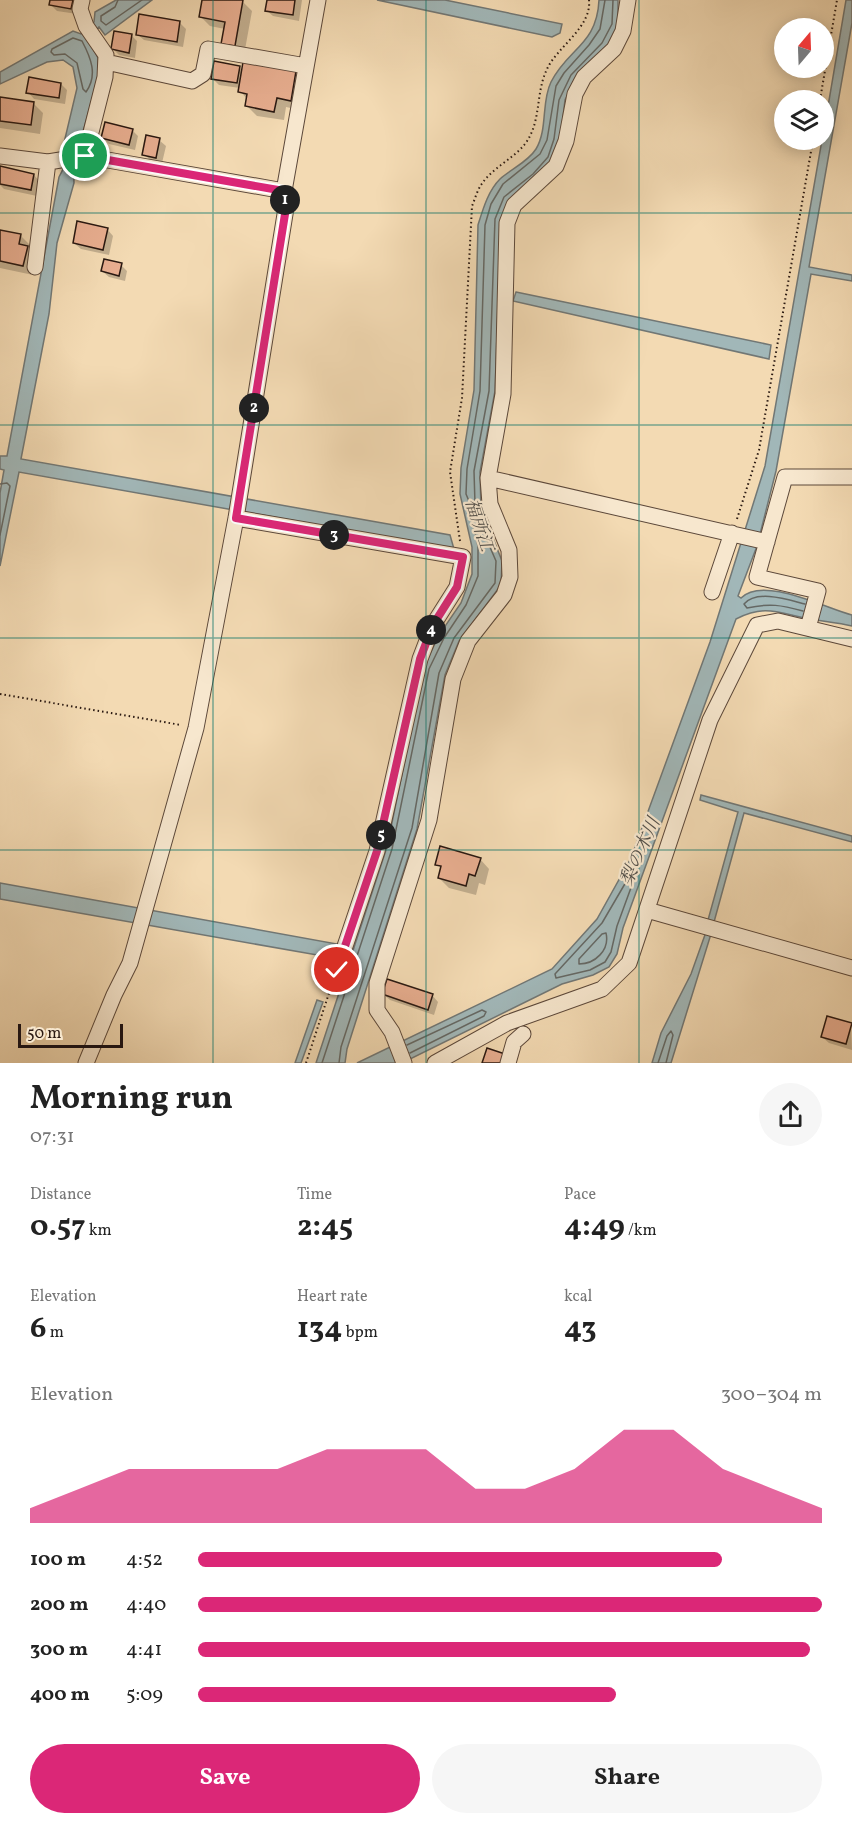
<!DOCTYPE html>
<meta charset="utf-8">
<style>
:root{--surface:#fff;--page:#f6f6f6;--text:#222;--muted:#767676;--accent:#db2777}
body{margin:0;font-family:Vollkorn,"Noto Serif JP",serif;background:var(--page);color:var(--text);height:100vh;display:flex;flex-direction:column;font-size:22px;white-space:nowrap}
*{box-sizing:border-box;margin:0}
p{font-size:20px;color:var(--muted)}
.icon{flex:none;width:33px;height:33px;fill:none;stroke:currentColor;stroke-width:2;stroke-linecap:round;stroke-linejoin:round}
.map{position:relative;height:1063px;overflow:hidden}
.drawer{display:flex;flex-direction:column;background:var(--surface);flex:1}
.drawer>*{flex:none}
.needle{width:39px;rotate:19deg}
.tools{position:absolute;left:774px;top:18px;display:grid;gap:12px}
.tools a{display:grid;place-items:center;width:60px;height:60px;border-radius:50%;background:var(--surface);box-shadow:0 3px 15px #0003;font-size:30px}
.scale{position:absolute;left:18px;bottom:15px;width:105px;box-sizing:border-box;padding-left:6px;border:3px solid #291811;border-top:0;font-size:16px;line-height:21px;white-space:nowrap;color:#291811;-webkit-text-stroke:4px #f7e7ce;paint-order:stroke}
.pin{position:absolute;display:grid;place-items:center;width:51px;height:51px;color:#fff;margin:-26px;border:3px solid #fff;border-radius:50%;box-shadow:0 2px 6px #0007}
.km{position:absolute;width:30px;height:30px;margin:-15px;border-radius:50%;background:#222;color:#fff;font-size:16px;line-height:30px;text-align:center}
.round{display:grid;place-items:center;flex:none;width:63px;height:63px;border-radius:32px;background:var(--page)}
.summary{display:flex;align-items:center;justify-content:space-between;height:102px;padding:0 30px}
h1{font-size:33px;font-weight:700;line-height:45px}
.stats{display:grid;grid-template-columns:repeat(3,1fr);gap:9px;height:102px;padding:6px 30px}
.stats div{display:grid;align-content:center}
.stats b{font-size:30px;font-weight:700}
.stats small{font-size:16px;font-weight:400}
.stats p{font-size:16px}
.chart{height:168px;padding:12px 30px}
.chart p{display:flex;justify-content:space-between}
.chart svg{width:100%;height:108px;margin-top:6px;fill:var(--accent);opacity:.7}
.cta{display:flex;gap:12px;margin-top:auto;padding:12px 30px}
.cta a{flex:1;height:69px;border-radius:36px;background:var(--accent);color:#fff;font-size:24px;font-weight:700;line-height:69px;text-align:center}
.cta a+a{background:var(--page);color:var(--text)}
ul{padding:0 30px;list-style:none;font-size:20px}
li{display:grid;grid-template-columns:96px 72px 1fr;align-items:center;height:45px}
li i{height:15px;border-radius:8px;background:var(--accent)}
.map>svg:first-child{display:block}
.water{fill:#a1b7b8;stroke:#717775;stroke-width:1.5}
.shadow{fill:#0003}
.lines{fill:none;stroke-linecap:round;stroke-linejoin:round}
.shore{stroke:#656864;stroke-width:1.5}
.building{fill:#e8ae90;stroke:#291811;stroke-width:1.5}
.minor-casing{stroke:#5c483a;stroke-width:17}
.path{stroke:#291811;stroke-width:2;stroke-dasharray:1.5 3;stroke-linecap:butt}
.minor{stroke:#f7e7ce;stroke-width:15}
.route-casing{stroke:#fff;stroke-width:12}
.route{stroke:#db2777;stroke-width:8}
.grid{fill:none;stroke:#0f766e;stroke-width:1.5;stroke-opacity:0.55}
.labels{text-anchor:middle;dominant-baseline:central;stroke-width:4.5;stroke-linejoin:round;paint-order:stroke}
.water-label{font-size:18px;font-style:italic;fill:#53504b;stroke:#f7e7ce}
</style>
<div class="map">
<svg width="852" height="1063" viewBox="0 0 852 1063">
<rect width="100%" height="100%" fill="#f3dab3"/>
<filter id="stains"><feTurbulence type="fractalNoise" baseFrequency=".00333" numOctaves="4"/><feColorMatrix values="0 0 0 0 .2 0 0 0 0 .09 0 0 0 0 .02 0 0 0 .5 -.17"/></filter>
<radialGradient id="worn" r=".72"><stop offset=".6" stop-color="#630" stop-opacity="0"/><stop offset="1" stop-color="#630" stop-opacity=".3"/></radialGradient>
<!-- water -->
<path class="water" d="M116 0H152L105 35 99 27 88 39 98 58 99 74 81 139 73 150 74 183 57 243 49 314 21 459 450 535 454 549 19 472 0 566V493L4 470 0 469V456H7L59 177C64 168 70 156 63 147L77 88 73 67 63 60 47 62 0 84V72L73 31 81 34 94 22 95 12Z
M377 0H445L562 24 560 33 552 37Z
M599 0H618V26L607 47 576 78 565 100 560 141 554 160 501 221 495 391 480 472 481 508 502 561 501 585 459 641 445 675 417 829 347 1049 345 1063H316L387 847 424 667 439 635 461 603 472 574V547L460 494 461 468 474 390 478 225C483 209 488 191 500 179 511 169 528 162 536 149 548 129 541 102 551 82 568 48 597 45 599 0Z
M846 0H852V23L809 267 852 275V281L811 274 776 471 757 546 738 596 741 598C763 575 827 609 852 615V626C835 622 817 621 800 617 774 611 762 606 736 619L623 928 617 954 609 967 593 975 562 984 402 1063H357L552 969 597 919 631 858 710 642 765 466 822 140H824V130Z
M516 292 771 345 769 359 513 301Z
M701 795 852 836V842L744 813 714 922 708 920 738 812 700 800Z
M0 883 337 944 334 958 0 899Z
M706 932 711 934 671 1063H652L661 1033 691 974Z
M317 1000 323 1002 301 1063H295Z"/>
<!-- shadow -->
<path class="shadow" d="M51 0H75L77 14 57 11 50 4Z
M204 0 242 1 252 11 244 55 223 43 225 29 210 26 201 17Z
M268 0H302L299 21 273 16 266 10Z
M180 23 186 29 183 47 144 40 137 34Z
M131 35 137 41 135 58 119 55 113 49Z
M239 67 243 71 295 72 305 82 300 110 286 107 284 120 257 116 247 106 248 100 240 91V88L219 85 212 78Z
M61 84 67 90 65 104 34 99 28 92Z
M0 98 33 103 43 113 40 134 0 128Z
M132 130 138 136 135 150 109 144 103 138Z
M159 140 166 146 162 163 150 160 144 154Z
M0 172 34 175 40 182 37 196 4 189 0 185Z
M107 229 113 236 109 255 81 249 74 243Z
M0 231 21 236 30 245 29 250 37 257 33 275 0 268Z
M121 265 127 271 125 281 109 277 102 271Z
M480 859 489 869 485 885 479 883 476 895 449 888 439 878 442 869 437 864Z
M383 994 432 995 438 1002 434 1015 390 1000Z
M851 1024 852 1050 829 1043 822 1037Z"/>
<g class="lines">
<!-- shore -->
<path class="shore" d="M118 0 115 7 101 16V21L106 25 142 0
M605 0 600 29 589 45 564 73 556 86 547 140 540 154 503 184 491 204 485 225 480 391 467 469 466 494 471 506 475 504 474 471 489 391 495 219 504 197 533 174 548 157 554 139 559 100 571 75 602 43 612 24 613 0
M73 38 82 41C91 58 98 75 86 92L83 89 77 63 65 54 54 55 51 52 52 49Z
M0 484 7 483 10 486 0 535
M803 611C781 605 770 603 747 608L744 604C757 589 789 600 805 604
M633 870 636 874 617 926 611 952 605 962 590 970 556 978 555 974 602 923Z
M606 933C610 950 595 964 579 964V959L602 934Z
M407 1045 482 1010 486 1012 484 1016 410 1053
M322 1063 392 849 429 669 444 638 466 605 478 576V546L472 518 476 515 496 561 495 583 454 638 439 673 412 828 341 1047 339 1063
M658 1063 667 1036 671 1031 673 1035 666 1063"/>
</g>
<!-- building -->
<path class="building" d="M50 0H73L71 9 49 5Z
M202 0H243L235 46 221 44 225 22 199 17Z
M267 0H295L293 15 265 11Z
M139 14 180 21 177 42 136 35Z
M114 31 132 34 129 53 111 49Z
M214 61 240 66 237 83 211 79Z
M243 62 296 71 291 101 277 98 274 112 245 106 247 94 238 92Z
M29 77 61 83 59 98 26 93Z
M0 97 34 102 31 125 0 121Z
M105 122 133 129 129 145 101 138Z
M146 135 160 138 156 158 142 155Z
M0 166 34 174 31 190 0 184Z
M77 221 108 228 103 250 73 243Z
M0 230 21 234 19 244 28 246 23 266 0 261Z
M104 259 122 263 119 276 101 271Z
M440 846 481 858 475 876 469 874 466 886 438 878 441 866 435 865Z
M387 979 433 994 428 1010 382 994Z
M827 1016 852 1023 846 1044 821 1037Z
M487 1048 505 1054 502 1063H482Z"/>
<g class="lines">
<defs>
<path id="minor" d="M82 0 80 9 86 26 106 55 105 77 85 156
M106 62 192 81 203 74 208 49 306 66
M0 156 48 162 85 156 284 191
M35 267 48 162
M488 478 767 542
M236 518 463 557 457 587 433 625 420 659 377 851 337 970
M712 592 732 533
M808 628 818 591 757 577 785 477H852
M647 910 852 968
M86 1063 114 995 130 963 196 728 236 518 286 208 284 191 318 0
M404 1063 392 1032 377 1010V983L429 820 453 679 468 641 504 595 510 577 509 550 490 504 488 478 503 394 507 223 514 205 556 166 566 141 575 94 584 77 614 49 623 31 628 0
M435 1063 507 1023 602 989 629 963 710 720 757 625 778 621 852 639
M508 1063 514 1042 523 1034"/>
</defs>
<!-- minor casing -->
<use href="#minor" class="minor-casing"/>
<!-- path -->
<path class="path" d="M820 100 837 0
M737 519 759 450 813 140
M460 541 450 472 462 398 472 206C475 199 477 191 481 185 492 168 513 159 525 144 542 121 535 94 547 69 557 47 592 27 589 0
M0 694 181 725
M306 1063 332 984"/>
<!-- minor -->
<use href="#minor" class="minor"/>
</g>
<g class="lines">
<defs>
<path id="route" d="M85 156 284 191 286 208 236 518 463 557 457 587 433 625 420 659 377 851 337 970"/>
</defs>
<!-- route casing -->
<use href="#route" class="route-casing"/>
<!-- route -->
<use href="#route" class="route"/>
</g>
<!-- grid -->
<path class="grid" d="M213 0V1063M426 0V1063M639 0V1063M0 213H852M0 425H852M0 638H852M0 850H852"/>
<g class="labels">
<!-- water labels -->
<g class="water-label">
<text transform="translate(478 525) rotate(72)">福所江</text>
<text transform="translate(641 852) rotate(-66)">梨の木川</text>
</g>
</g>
<rect width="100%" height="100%" filter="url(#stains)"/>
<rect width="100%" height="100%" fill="url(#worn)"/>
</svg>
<div class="tools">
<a><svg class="needle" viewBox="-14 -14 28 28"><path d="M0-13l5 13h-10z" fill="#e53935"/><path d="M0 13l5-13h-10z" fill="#767676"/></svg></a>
<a><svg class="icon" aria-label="layers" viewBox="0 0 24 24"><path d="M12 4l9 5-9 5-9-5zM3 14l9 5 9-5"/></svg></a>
</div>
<div class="scale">50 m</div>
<div class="pin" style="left:85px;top:156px;background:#1e9e55"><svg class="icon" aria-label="arrive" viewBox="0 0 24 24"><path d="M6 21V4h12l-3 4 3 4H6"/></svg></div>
<div class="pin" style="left:337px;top:970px;background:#d93025"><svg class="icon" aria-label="check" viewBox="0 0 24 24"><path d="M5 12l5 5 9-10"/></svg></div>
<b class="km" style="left:285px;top:200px">1</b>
<b class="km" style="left:254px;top:408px">2</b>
<b class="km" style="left:334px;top:535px">3</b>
<b class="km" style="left:431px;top:630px">4</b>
<b class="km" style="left:381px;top:835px">5</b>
</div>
<section class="drawer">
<div class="summary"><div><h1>Morning run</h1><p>07:31</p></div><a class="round"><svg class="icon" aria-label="share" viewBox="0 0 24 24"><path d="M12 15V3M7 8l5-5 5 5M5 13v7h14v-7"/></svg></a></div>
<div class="stats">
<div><p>Distance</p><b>0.57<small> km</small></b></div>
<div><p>Time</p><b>2:45</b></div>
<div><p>Pace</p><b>4:49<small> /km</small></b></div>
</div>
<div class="stats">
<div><p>Elevation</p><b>6<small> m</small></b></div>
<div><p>Heart rate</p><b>134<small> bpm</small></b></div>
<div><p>kcal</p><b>43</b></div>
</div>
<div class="chart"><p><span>Elevation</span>300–304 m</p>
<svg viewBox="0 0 160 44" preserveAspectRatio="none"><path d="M0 44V38L10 30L20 22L30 22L40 22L50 22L60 14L70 14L80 14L90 30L100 30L110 22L120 6L130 6L140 22L150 30L160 38V44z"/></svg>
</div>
<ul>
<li><b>100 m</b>4:52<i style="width:84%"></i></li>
<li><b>200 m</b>4:40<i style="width:100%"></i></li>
<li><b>300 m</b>4:41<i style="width:98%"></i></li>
<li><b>400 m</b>5:09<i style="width:67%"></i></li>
</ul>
<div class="cta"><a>Save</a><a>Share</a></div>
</section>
